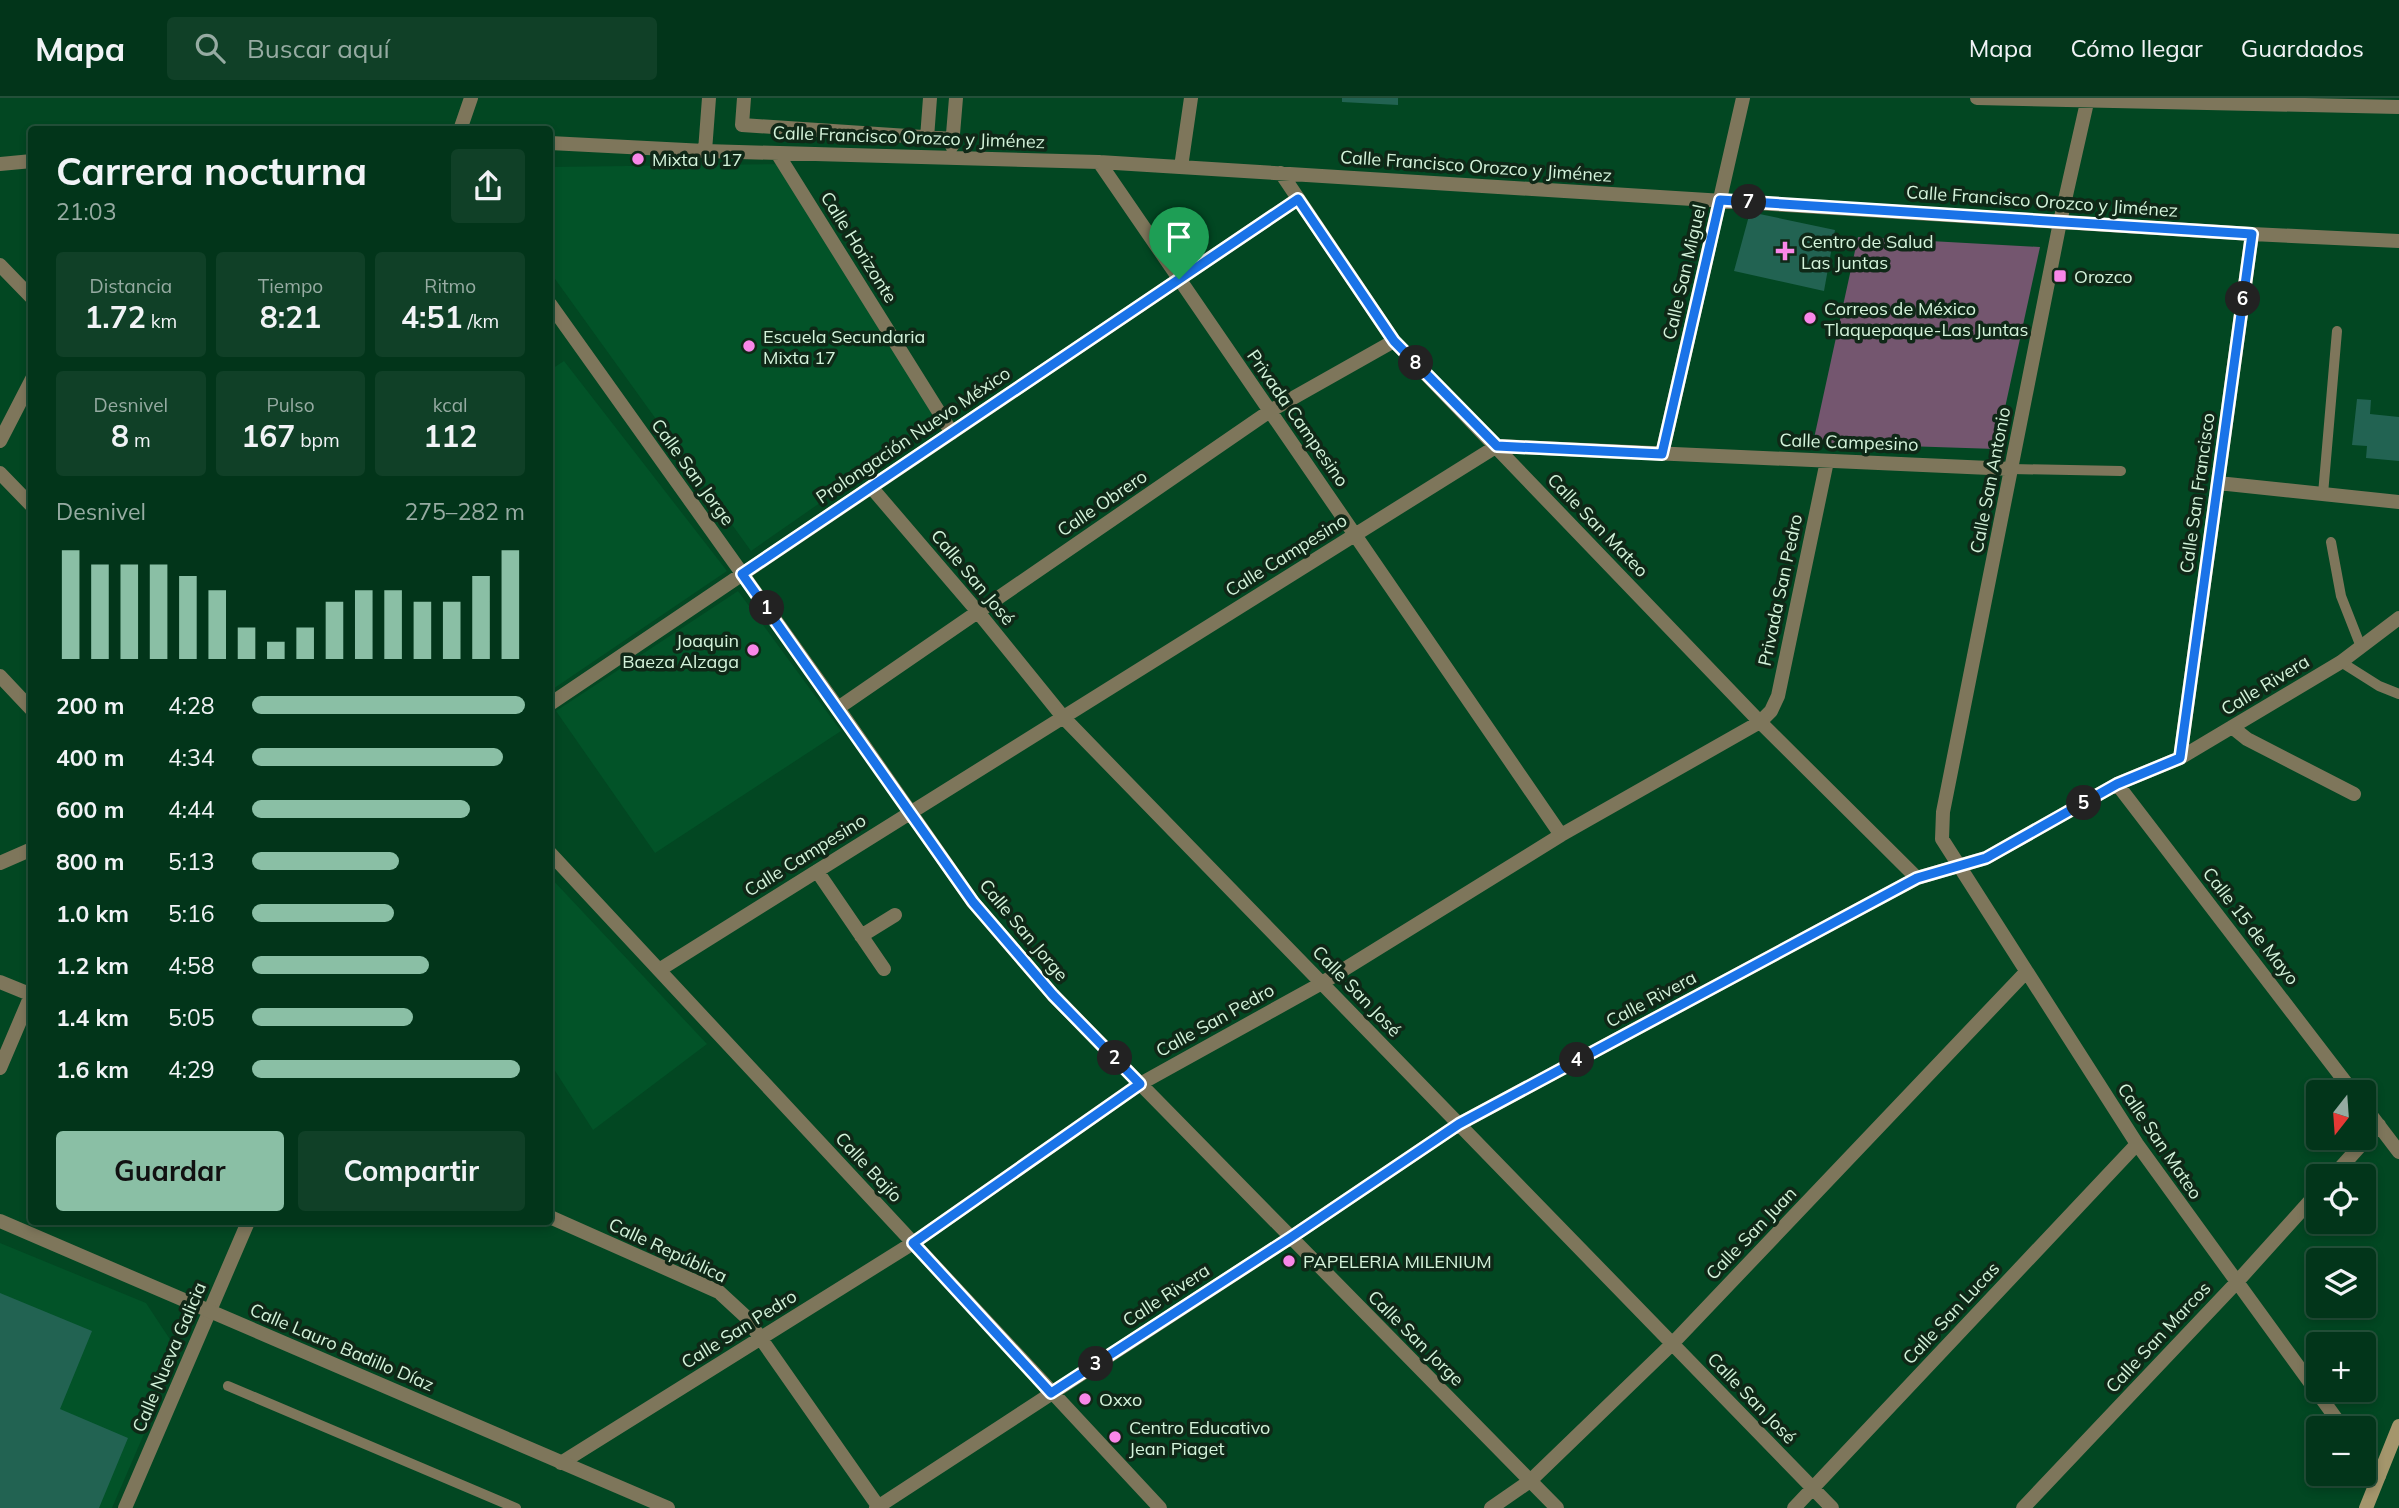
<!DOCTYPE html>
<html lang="es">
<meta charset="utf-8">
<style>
:root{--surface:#02351a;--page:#104027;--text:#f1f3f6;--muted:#96aba2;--line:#235039;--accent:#8abfa5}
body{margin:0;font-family:Mulish,sans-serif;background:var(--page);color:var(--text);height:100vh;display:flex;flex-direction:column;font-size:26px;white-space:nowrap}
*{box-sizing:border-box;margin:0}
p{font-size:23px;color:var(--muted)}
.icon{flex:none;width:38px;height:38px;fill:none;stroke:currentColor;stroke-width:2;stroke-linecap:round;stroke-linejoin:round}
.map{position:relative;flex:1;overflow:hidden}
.sheet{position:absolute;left:28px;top:28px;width:525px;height:1099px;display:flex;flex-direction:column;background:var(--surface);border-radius:7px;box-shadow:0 4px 10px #0003,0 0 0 2px var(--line)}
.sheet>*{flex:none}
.needle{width:46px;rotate:197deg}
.buttons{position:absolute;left:2306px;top:982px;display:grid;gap:14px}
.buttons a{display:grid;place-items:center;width:70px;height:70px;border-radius:7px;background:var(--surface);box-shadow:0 4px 10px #0003,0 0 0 2px var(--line);font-size:35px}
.pin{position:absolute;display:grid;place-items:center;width:60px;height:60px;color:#fff;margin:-72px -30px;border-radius:50% 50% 50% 0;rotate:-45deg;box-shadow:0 0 7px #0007}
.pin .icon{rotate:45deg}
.km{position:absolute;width:35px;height:35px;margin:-18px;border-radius:50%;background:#222;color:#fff;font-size:19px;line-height:35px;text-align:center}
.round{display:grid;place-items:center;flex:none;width:74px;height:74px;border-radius:7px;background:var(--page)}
.headline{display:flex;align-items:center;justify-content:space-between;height:119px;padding:0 28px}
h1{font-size:38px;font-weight:700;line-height:52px}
.metrics{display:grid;grid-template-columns:repeat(3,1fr);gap:10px;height:119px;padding:7px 28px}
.metrics div{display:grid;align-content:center;border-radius:7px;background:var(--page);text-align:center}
.metrics b{font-size:30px;font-weight:700}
.metrics small{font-size:19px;font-weight:400}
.metrics p{font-size:19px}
.chart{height:196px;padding:14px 28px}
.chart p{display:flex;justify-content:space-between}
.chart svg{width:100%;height:126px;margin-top:7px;stroke:var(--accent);stroke-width:6}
.button{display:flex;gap:14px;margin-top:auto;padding:14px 28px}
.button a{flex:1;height:80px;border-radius:7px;background:var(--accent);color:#111;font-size:28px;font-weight:700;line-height:80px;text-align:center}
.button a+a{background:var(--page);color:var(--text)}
ul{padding:0 28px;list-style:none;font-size:23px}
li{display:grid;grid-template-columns:112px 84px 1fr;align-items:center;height:52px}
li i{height:18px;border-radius:9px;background:var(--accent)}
header{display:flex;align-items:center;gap:42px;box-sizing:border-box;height:98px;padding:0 35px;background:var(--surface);border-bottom:2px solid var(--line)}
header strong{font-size:33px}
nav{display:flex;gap:38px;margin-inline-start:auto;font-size:24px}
.search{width:490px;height:63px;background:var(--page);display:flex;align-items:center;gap:18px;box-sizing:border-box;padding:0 24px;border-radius:7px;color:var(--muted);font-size:26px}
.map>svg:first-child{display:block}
.built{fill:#025328}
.green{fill:#74566f}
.building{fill:#226352}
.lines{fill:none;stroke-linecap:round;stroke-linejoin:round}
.service{stroke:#7e765b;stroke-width:10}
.minor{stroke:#7e765b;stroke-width:14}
.tertiary{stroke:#7e765b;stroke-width:14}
.secondary{stroke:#a4966c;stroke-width:14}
.route-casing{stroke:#fff;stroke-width:14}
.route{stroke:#1a73e8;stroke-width:9}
.poi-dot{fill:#f987e9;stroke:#0f2817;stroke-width:2.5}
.labels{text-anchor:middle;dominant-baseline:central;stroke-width:7;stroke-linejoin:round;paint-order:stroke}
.street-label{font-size:18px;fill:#d4f3db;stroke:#0f2817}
.poi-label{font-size:18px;fill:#d4f3db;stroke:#0f2817;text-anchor:start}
</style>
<header>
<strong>Mapa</strong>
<div class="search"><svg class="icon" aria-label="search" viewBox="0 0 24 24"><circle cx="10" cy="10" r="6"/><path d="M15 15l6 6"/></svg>Buscar aquí</div>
<nav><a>Mapa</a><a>Cómo llegar</a><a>Guardados</a></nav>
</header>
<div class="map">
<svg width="2399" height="1410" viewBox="0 0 2399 1410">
<rect width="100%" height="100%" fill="#024722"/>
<!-- built -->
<path class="built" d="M784 66 939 322 751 453 550 174V69Z
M564 263 727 473 550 593V272Z
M738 493 841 633 655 755 556 613Z
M550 779 707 946 593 1032 550 965Z
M0 1145 146 1205 179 1255 112 1410H0Z"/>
<!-- green -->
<path class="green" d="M1858 139 2040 149 1996 351 1813 345Z"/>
<!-- building -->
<path class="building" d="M1342 0H1398V7L1342 4Z
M1750 114 1835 132 1824 193 1734 173Z
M2357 301 2371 302 2370 316 2399 319V363L2366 360 2367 348 2352 347Z
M0 1195 92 1233 60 1311 128 1340 99 1410H0Z"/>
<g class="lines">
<!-- service -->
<path class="service" d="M2012 371 2121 373
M2323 396 2337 233
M2331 444 2341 498 2361 549
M2341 564 2379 588 2399 596
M228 1288 516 1410"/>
<!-- minor -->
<path class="minor" d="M744 0 742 27 953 41
M1977 0 2399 9
M2088 0 2060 124 1943 714 1942 741 2137 1046 2343 1330
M460 32 471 0
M927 40 930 0
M550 45 705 53 1099 64 2252 136 2399 143
M952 48 956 0
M705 53 709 0
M777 55 952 335
M1099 64 1561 737
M0 66 32 63
M1181 69 1191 0
M1281 75 1394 243 1760 624 1917 780
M0 167 32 200
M550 206 838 610 973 804 1053 897 1557 1410
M0 343 32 281
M1662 356 1743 0
M0 375 32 408
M2218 385 2399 404
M871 389 978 514 1063 619 1832 1410
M0 578 32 612
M550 606 1298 101
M838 610 1270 313 1394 243
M2232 629 2247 641 2354 696
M2180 660 2252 136
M2117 686 2353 994
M550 755 1160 1410
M0 765 32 751
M817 773 884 871
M861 838 895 817
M659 872 1497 348 2012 371
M0 884 32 897
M0 970 32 895
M2364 1008 2399 1054
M2333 1078 2379 1027
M550 1119 719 1194 745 1218 878 1408
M2364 1359 2379 1378
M561 1365 913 1145 1140 986 1322 885 1561 737 1760 624 1771 613 1778 598 1827 363
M125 1410 248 1124
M876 1410 1290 1140 1459 1026 1917 780 1986 760 2117 686 2180 660 2341 564 2399 520
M1491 1410 1530 1383 1672 1246 2026 874
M1794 1410 2137 1046
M2023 1410 2236 1185 2319 1093"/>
<!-- tertiary -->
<path class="tertiary" d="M0 1123 668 1410"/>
<!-- secondary -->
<path class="secondary" d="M2366 1410 2399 1328"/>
</g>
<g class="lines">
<defs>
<path id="route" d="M1298 101 1394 243 1497 348 1662 356 1720 102 2252 136 2180 660 2117 686 1986 760 1917 780 1459 1026 1290 1140 1051 1295 913 1145 1140 986 1053 897 973 804 742 476Z"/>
</defs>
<!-- route casing -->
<use href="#route" class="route-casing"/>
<!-- route -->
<use href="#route" class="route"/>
</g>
<!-- markers -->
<g class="poi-dot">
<circle cx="638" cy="61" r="7"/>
<path d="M1781.5 142.5h7v7h7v7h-7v7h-7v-7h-7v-7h7z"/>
<rect x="2053" y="171" width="14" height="14" rx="3.5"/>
<circle cx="1810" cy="220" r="7"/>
<circle cx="749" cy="248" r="7"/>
<circle cx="753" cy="552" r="7"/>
<circle cx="1289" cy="1163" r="7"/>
<circle cx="1085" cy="1301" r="7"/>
<circle cx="1115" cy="1339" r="7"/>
</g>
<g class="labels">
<!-- street labels -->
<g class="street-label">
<text transform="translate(909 39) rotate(2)">Calle Francisco Orozco y Jiménez</text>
<text transform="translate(1476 68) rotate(4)">Calle Francisco Orozco y Jiménez</text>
<text transform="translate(2042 103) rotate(4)">Calle Francisco Orozco y Jiménez</text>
<text transform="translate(859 149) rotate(58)">Calle Horizonte</text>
<text transform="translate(1684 174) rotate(-77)">Calle San Miguel</text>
<text transform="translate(1298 320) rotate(55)">Privada Campesino</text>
<text transform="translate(913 337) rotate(-34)">Prolongación Nuevo México</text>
<text transform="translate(1849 344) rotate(2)">Calle Campesino</text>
<text transform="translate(693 374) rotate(54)">Calle San Jorge</text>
<text transform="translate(1990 382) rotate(-79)">Calle San Antonio</text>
<text transform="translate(2197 395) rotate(-82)">Calle San Francisco</text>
<text transform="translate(1102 405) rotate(-34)">Calle Obrero</text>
<text transform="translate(1598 427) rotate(46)">Calle San Mateo</text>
<text transform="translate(1286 457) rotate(-32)">Calle Campesino</text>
<text transform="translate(973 479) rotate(50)">Calle San José</text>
<text transform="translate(1780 492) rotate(-78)">Privada San Pedro</text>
<text transform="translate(2265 587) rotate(-31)">Calle Rivera</text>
<text transform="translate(805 757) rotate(-32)">Calle Campesino</text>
<text transform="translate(2251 828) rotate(52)">Calle 15 de Mayo</text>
<text transform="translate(1024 832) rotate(50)">Calle San Jorge</text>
<text transform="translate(1357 893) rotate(46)">Calle San José</text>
<text transform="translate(1651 901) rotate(-28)">Calle Rivera</text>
<text transform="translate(1215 922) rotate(-29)">Calle San Pedro</text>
<text transform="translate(2160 1043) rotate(56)">Calle San Mateo</text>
<text transform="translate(869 1069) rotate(47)">Calle Bajío</text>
<text transform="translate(1751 1135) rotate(-46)">Calle San Juan</text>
<text transform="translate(668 1152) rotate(25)">Calle República</text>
<text transform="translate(1166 1197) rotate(-33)">Calle Rivera</text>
<text transform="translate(1951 1215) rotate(-47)">Calle San Lucas</text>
<text transform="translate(739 1231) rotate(-32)">Calle San Pedro</text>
<text transform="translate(2158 1239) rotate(-47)">Calle San Marcos</text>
<text transform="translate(1416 1240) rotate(45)">Calle San Jorge</text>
<text transform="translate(342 1249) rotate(23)">Calle Lauro Badillo Díaz</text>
<text transform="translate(169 1259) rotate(-67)">Calle Nueva Galicia</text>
<text transform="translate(1752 1300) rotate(46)">Calle San José</text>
</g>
<!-- poi labels -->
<g class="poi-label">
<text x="652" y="61">Mixta U 17</text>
<text x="1801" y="143">Centro de Salud<tspan x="1801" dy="21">Las Juntas</tspan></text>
<text x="2074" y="178">Orozco</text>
<text x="1824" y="210">Correos de México<tspan x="1824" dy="21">Tlaquepaque-Las Juntas</tspan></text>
<text x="763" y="238">Escuela Secundaria<tspan x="763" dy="21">Mixta 17</tspan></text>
<text x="739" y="542" text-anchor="end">Joaquin<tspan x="739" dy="21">Baeza Alzaga</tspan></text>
<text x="1303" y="1163">PAPELERIA MILENIUM</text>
<text x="1099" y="1301">Oxxo</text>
<text x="1129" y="1329">Centro Educativo<tspan x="1129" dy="21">Jean Piaget</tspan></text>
</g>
</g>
</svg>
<div class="buttons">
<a><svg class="needle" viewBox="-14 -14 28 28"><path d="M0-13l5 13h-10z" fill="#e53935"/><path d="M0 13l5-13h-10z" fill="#96aba2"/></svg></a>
<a><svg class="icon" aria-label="locate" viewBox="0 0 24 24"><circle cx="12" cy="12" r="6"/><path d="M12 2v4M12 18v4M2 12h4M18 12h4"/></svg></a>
<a><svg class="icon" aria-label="layers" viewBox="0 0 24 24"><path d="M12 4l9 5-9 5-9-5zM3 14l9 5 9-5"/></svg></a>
<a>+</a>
<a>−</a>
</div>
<div class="pin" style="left:1179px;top:181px;background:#1e9e55"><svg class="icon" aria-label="arrive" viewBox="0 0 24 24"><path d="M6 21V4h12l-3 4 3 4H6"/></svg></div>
<b class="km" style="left:767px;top:510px">1</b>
<b class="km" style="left:1115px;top:960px">2</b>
<b class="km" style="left:1096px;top:1266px">3</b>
<b class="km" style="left:1577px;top:962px">4</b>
<b class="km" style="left:2084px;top:705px">5</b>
<b class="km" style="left:2243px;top:201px">6</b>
<b class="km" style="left:1749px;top:104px">7</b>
<b class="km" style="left:1416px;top:265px">8</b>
<section class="sheet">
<div class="headline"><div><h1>Carrera nocturna</h1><p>21:03</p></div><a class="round"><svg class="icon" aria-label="share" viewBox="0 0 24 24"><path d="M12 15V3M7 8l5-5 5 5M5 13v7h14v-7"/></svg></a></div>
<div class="metrics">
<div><p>Distancia</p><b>1.72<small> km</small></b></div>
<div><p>Tiempo</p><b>8:21</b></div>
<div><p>Ritmo</p><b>4:51<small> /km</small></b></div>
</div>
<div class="metrics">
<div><p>Desnivel</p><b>8<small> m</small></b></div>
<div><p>Pulso</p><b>167<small> bpm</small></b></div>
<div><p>kcal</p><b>112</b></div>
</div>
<div class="chart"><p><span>Desnivel</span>275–282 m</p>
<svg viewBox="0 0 160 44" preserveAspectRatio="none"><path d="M5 44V6M15 44V11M25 44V11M35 44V11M45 44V15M55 44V20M65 44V33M75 44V38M85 44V33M95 44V24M105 44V20M115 44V20M125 44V24M135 44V24M145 44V15M155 44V6"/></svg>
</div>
<ul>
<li><b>200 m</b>4:28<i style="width:100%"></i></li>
<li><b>400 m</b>4:34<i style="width:92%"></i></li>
<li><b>600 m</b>4:44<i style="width:80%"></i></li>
<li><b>800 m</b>5:13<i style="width:54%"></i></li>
<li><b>1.0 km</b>5:16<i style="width:52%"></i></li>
<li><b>1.2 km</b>4:58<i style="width:65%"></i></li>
<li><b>1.4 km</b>5:05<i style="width:59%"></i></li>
<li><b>1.6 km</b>4:29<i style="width:98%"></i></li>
</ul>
<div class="button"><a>Guardar</a><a>Compartir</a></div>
</section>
</div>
